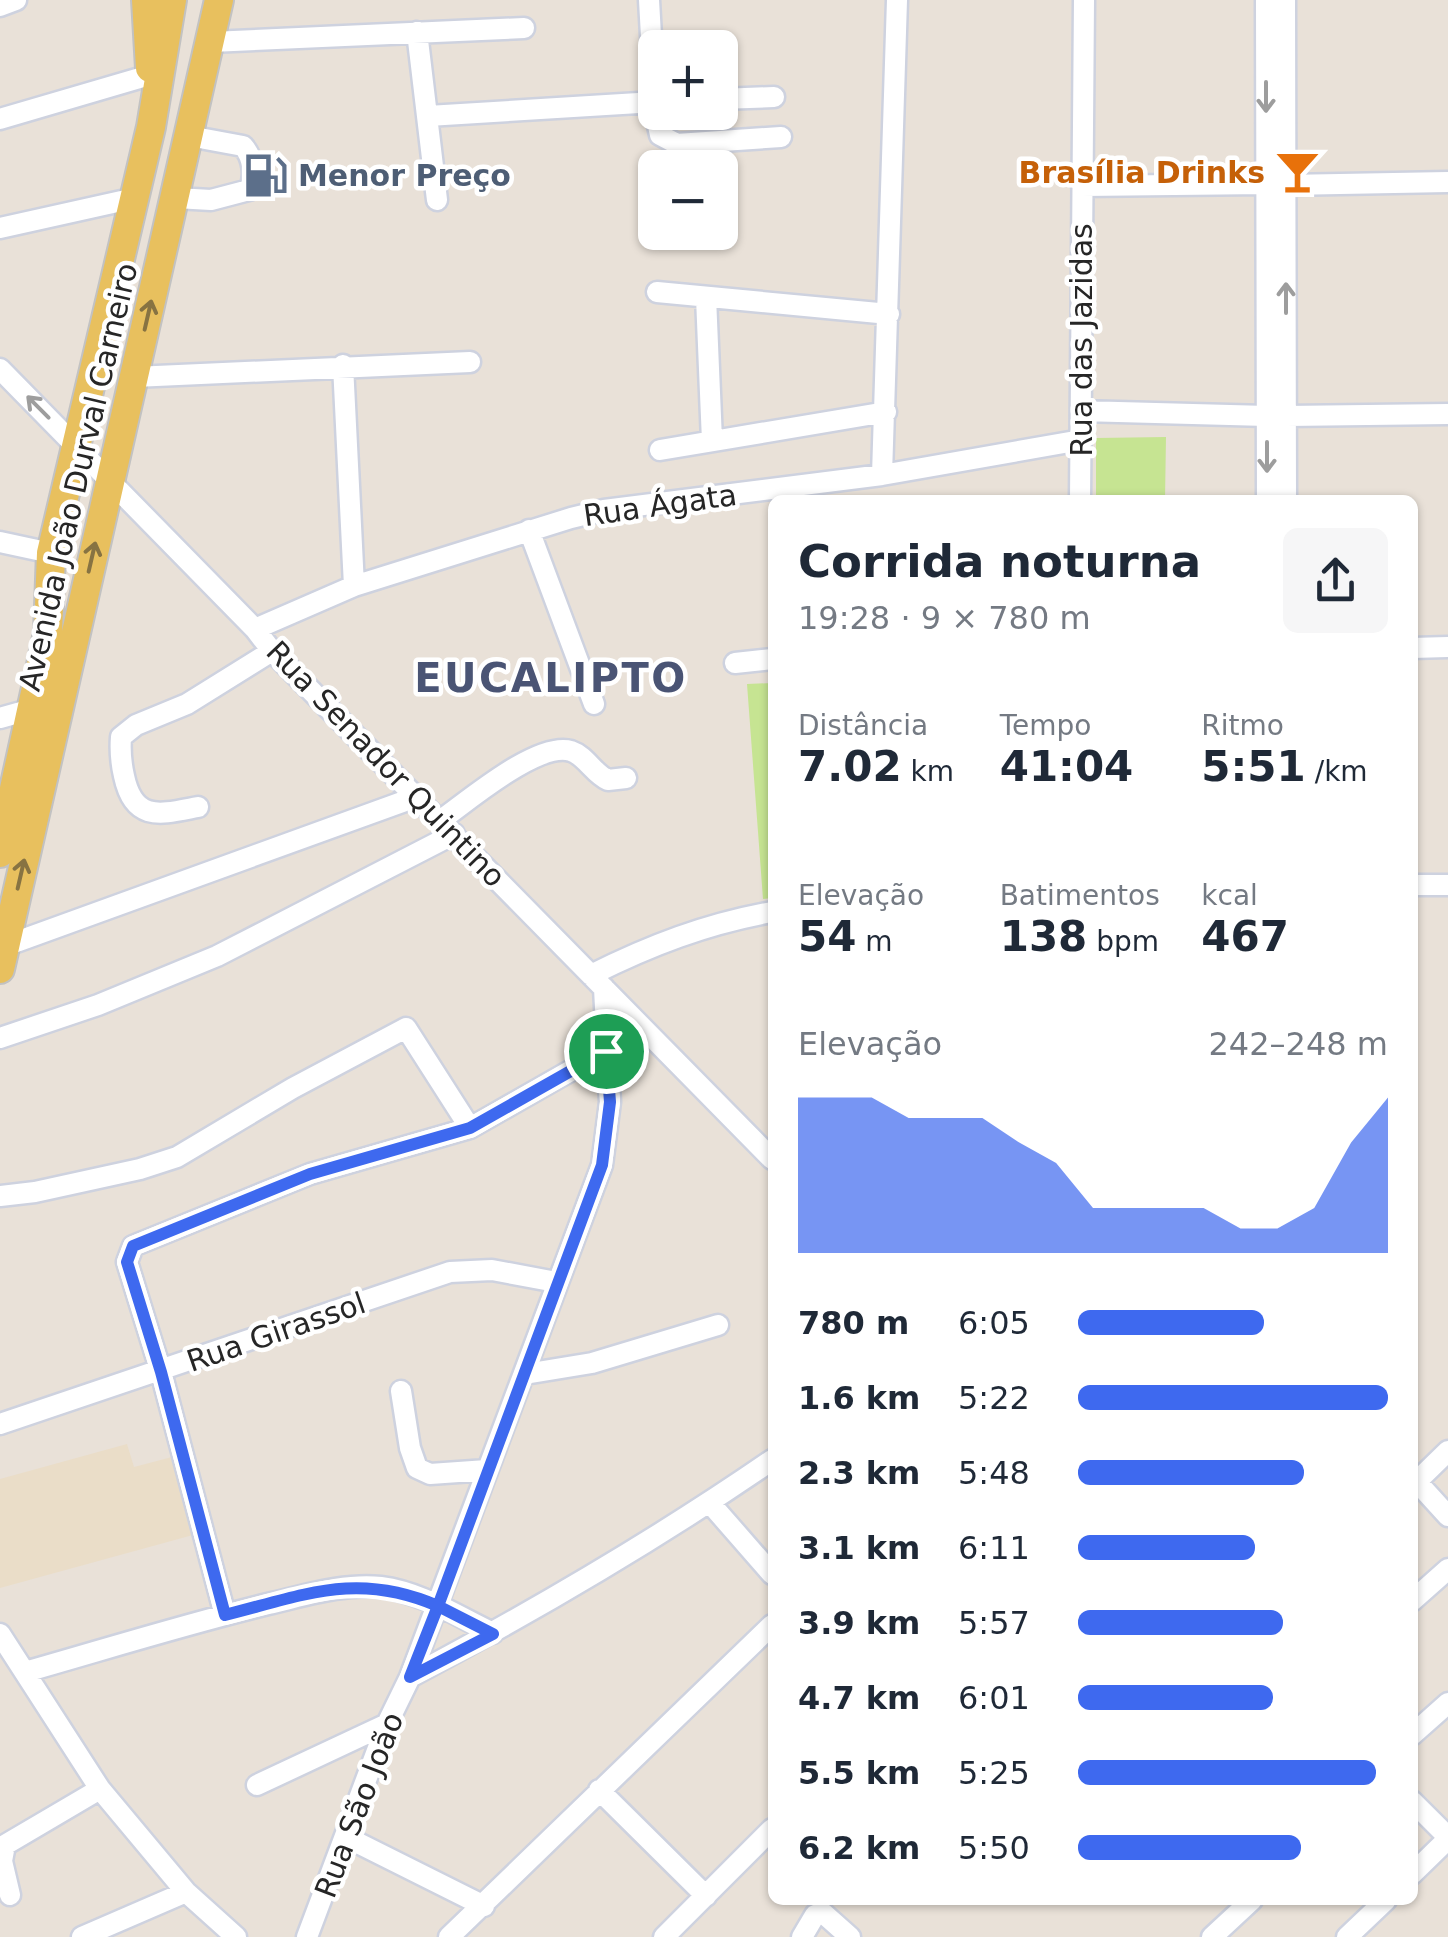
<!DOCTYPE html>
<html lang="pt">
<meta charset="utf-8">
<style>
:root{--surface:#fff;--page:#f6f6f7;--text:#1f2937;--muted:#747a83;--accent:#3e69ef}
body{margin:0;font-family:"DejaVu Sans",sans-serif;background:var(--page);color:var(--text);height:100vh;display:flex;flex-direction:column;font-size:38px;white-space:nowrap}
*{box-sizing:border-box;margin:0}
p{font-size:32px;color:var(--muted)}
.icon{flex:none;width:55px;height:55px;fill:none;stroke:currentColor;stroke-width:2;stroke-linecap:round;stroke-linejoin:round}
.map{position:relative;flex:1;overflow:hidden}
.side{position:absolute;left:768px;top:495px;width:650px;height:1410px;display:flex;flex-direction:column;background:var(--surface);border-radius:15px;box-shadow:0 2px 8px #0004}
.side>*{flex:none}
.fabs{position:absolute;left:638px;top:30px;display:grid;gap:20px}
.fabs a{display:grid;place-items:center;width:100px;height:100px;border-radius:15px;background:var(--surface);box-shadow:0 2px 8px #0004;font-size:50px}
.pin{position:absolute;display:grid;place-items:center;width:85px;height:85px;color:#fff;margin:-42px;border:5px solid #fff;border-radius:50%;box-shadow:0 2px 10px #0007}
.round{display:grid;place-items:center;flex:none;width:105px;height:105px;border-radius:15px;background:var(--page)}
.overview{display:flex;align-items:center;justify-content:space-between;height:170px;padding:0 30px}
h1{font-size:45px;font-weight:800;line-height:75px}
.figures{display:grid;grid-template-columns:repeat(3,1fr);gap:15px;height:170px;padding:10px 30px}
.figures div{display:grid;align-content:center}
.figures b{font-size:42px;font-weight:800}
.figures small{font-size:28px;font-weight:400}
.figures p{font-size:28px}
.chart{height:280px;padding:20px 30px}
.chart p{display:flex;justify-content:space-between}
.chart svg{width:100%;height:180px;margin-top:10px;fill:var(--accent);opacity:.7}
ul{padding:0 30px;list-style:none;font-size:32px}
li{display:grid;grid-template-columns:160px 120px 1fr;align-items:center;height:75px}
li i{height:25px;border-radius:12px;background:var(--accent)}
.map>svg:first-child{display:block}
.education{fill:#eaddc8}
.pitch{fill:#c6e492}
.lines{fill:none;stroke-linecap:round;stroke-linejoin:round}
.minor-casing{stroke:#ced2df;stroke-width:25}
.major-casing{stroke:#c2c2c2;stroke-width:32}
.minor{stroke:#fff;stroke-width:20}
.major{stroke:#e8c05e;stroke-width:28}
.oneway{stroke:#9d9d9d}
.oneway2{stroke:#877342}
.route-casing{stroke:#fff;stroke-width:20}
.route{stroke:#3e69ef;stroke-width:12}
.labels{text-anchor:middle;dominant-baseline:central;stroke-width:9;stroke-linejoin:round;paint-order:stroke}
.food-label{font-size:30px;font-weight:bold;fill:#c56008;stroke:#fff;text-anchor:end}
.service-label{font-size:30px;font-weight:bold;fill:#4e5e75;stroke:#fff;text-anchor:start}
.street-label{font-size:30px;fill:#262626;stroke:#fff}
.district-label{font-size:40px;font-weight:bold;letter-spacing:2.5px;fill:#4a5474;stroke:#fff}
</style>
<div class="map">
<svg width="1448" height="1937" viewBox="0 0 1448 1937">
<rect width="100%" height="100%" fill="#e9e1d8"/>
<!-- education -->
<path class="education" d="M127 1444 134 1467 172 1457 193 1535 0 1588V1479Z"/>
<!-- pitch -->
<path class="pitch" d="M1166 437 1165 500H1096V438Z
M772 683V898L763 899 747 684Z"/>
<g class="lines">
<defs>
<path id="minor" d="M649 0 655 108
M1266 0 1267 500
M1285 0 1286 500
M0 6 16 0
M417 32 437 200
M211 42 524 28
M720 99 774 97
M655 112 660 135 677 144 781 137
M428 116 655 102
M0 119 150 75
M1286 185 1448 182
M1082 186 1265 184
M176 198 211 200 249 190C256 177 253 157 243 146L189 136
M0 228 135 198
M657 292 889 314
M706 297 712 441
M343 365 354 586
M0 369 255 629 272 651 772 1159
M134 377 470 362
M1081 411 1267 416
M1286 416 1448 414
M660 450 886 412
M882 475 897 0
M1080 500 1084 0
M529 530 594 704
M0 542 51 553
M255 629 354 586 571 518 604 510 882 475 1081 440
M1412 648 1448 647
M735 663 772 659
M0 718 32 709
M198 807C161 814 134 823 124 776 121 763 120 750 121 737L136 725 187 704 272 651
M441 820C468 801 538 741 571 751 586 756 594 774 608 780L626 778
M1412 885H1448
M5 946 416 797
M591 975C651 945 706 924 772 912
M0 1038 98 1005 217 956 454 834
M0 1196 35 1192 140 1169 177 1157 293 1088 406 1028 470 1128
M525 1374 592 1363 718 1325
M401 1391 410 1448 417 1468 430 1474 487 1470
M0 1424 450 1272 492 1270 556 1282
M1417 1482 1448 1516
M1412 1486 1448 1451
M710 1503 772 1574
M1412 1601 1448 1569
M225 1615 161 1372 127 1262 133 1246 310 1174 470 1128 605 1051
M0 1634 100 1789 186 1892 236 1937
M25 1672C106 1649 186 1624 268 1604 304 1596 343 1583 381 1587 421 1592 457 1616 493 1633
M410 1677C534 1611 656 1540 772 1460
M1412 1735 1448 1703
M257 1785 387 1724
M599 1790 706 1896
M1412 1801 1448 1837
M346 1837 484 1906
M1412 1874 1448 1839
M10 1895 2 1861 5 1845 100 1789
M82 1937 186 1892
M307 1937 387 1724 410 1677 602 1165 610 1102 604 988
M449 1937 772 1625
M664 1937 772 1829
M802 1937 815 1915 823 1913 850 1937
M1212 1937 1252 1900
M1347 1937 1386 1900"/>
<path id="major" d="M146 0 150 68
M0 853 48 633 51 553 151 127 172 0
M0 969 219 0"/>
</defs>
<!-- minor casing -->
<use href="#minor" class="minor-casing"/>
<!-- major casing -->
<use href="#major" class="major-casing"/>
<!-- minor -->
<use href="#minor" class="minor"/>
<!-- major -->
<use href="#major" class="major"/>
</g>
<!-- one-way arrows -->
<defs><path id="oneway-shaft" d="M-6 0H5M1.5-3L5.5 0L1.5 3" fill="none" stroke-width="1.6" stroke-linecap="round" stroke-linejoin="round" transform="scale(2.5)"/></defs>
<g class="oneway">
<use href="#oneway-shaft" transform="translate(1266 97) rotate(90)"/>
<use href="#oneway-shaft" transform="translate(1286 298) rotate(-90)"/>
<use href="#oneway-shaft" transform="translate(38 407) rotate(-135)"/>
<use href="#oneway-shaft" transform="translate(1267 457) rotate(90)"/>
</g>
<g class="oneway2">
<use href="#oneway-shaft" transform="translate(148 315) rotate(-77)"/>
<use href="#oneway-shaft" transform="translate(92 557) rotate(-77)"/>
<use href="#oneway-shaft" transform="translate(21 874) rotate(-77)"/>
</g>
<g class="lines">
<defs>
<path id="route" d="M606 1051 470 1128 310 1174 133 1246 127 1262 161 1372 225 1615C305 1595 357 1571 438 1606L410 1677 493 1634 438 1606 602 1165 610 1102 606 1051"/>
</defs>
<!-- route casing -->
<use href="#route" class="route-casing"/>
<!-- route -->
<use href="#route" class="route"/>
</g>
<!-- icons -->
<defs>
<symbol id="bar-bare" viewBox="-9 -9 18 18"><path d="M-6-5H6L.8 .8V4.5H3.5V6h-7V4.5H-.8V.8Z" fill="#e8710a" stroke="#fff" stroke-width="2.5" paint-order="stroke"/></symbol>
<symbol id="fuel-bare" viewBox="-9 -9 18 18"><path d="M-5.5-6h7V0h2V4h1.3V-2.5L3-4.5l.8-.8L6-3V5H2.5V1h-1V6h-7ZM-4.2-4.7v3.2H.2V-4.7Z" fill="#5c6f8a" stroke="#fff" stroke-width="2.5" paint-order="stroke"/></symbol>
</defs>
<g fill-rule="evenodd">
<use href="#bar-bare" x="1266" y="140" width="63" height="63"/>
<use href="#fuel-bare" x="234" y="144" width="63" height="63"/>
</g>
<g class="labels">
<!-- food labels -->
<g class="food-label">
<text x="1265" y="172">Brasília Drinks</text>
</g>
<!-- service labels -->
<g class="service-label">
<text x="298" y="175">Menor Preço</text>
</g>
<!-- street labels -->
<g class="street-label">
<text transform="translate(1081 340) rotate(-90)">Rua das Jazidas</text>
<text transform="translate(78 477) rotate(-77)">Avenida João Durval Carneiro</text>
<text transform="translate(660 505) rotate(-8)">Rua Ágata</text>
<text transform="translate(386 764) rotate(46)">Rua Senador Quintino</text>
<text transform="translate(276 1332) rotate(-19)">Rua Girassol</text>
<text transform="translate(359 1805) rotate(-69)">Rua São João</text>
</g>
<!-- district labels -->
<g class="district-label">
<text x="551" y="678">EUCALIPTO</text>
</g>
</g>
</svg>
<div class="fabs">
<a>+</a>
<a>−</a>
</div>
<div class="pin" style="left:606px;top:1051px;background:#1e9e55"><svg class="icon" aria-label="arrive" viewBox="0 0 24 24"><path d="M6 21V4h12l-3 4 3 4H6"/></svg></div>
<section class="side">
<div class="overview"><div><h1>Corrida noturna</h1><p>19:28 · 9 × 780 m</p></div><a class="round"><svg class="icon" aria-label="share" viewBox="0 0 24 24"><path d="M12 15V3M7 8l5-5 5 5M5 13v7h14v-7"/></svg></a></div>
<div class="figures">
<div><p>Distância</p><b>7.02<small> km</small></b></div>
<div><p>Tempo</p><b>41:04</b></div>
<div><p>Ritmo</p><b>5:51<small> /km</small></b></div>
</div>
<div class="figures">
<div><p>Elevação</p><b>54<small> m</small></b></div>
<div><p>Batimentos</p><b>138<small> bpm</small></b></div>
<div><p>kcal</p><b>467</b></div>
</div>
<div class="chart"><p><span>Elevação</span>242–248 m</p>
<svg viewBox="0 0 160 44" preserveAspectRatio="none"><path d="M0 44V6L10 6L20 6L30 11L40 11L50 11L60 17L70 22L80 33L90 33L100 33L110 33L120 38L130 38L140 33L150 17L160 6V44z"/></svg>
</div>
<ul>
<li><b>780 m</b>6:05<i style="width:60%"></i></li>
<li><b>1.6 km</b>5:22<i style="width:100%"></i></li>
<li><b>2.3 km</b>5:48<i style="width:73%"></i></li>
<li><b>3.1 km</b>6:11<i style="width:57%"></i></li>
<li><b>3.9 km</b>5:57<i style="width:66%"></i></li>
<li><b>4.7 km</b>6:01<i style="width:63%"></i></li>
<li><b>5.5 km</b>5:25<i style="width:96%"></i></li>
<li><b>6.2 km</b>5:50<i style="width:72%"></i></li>
</ul>
</section>
</div>
